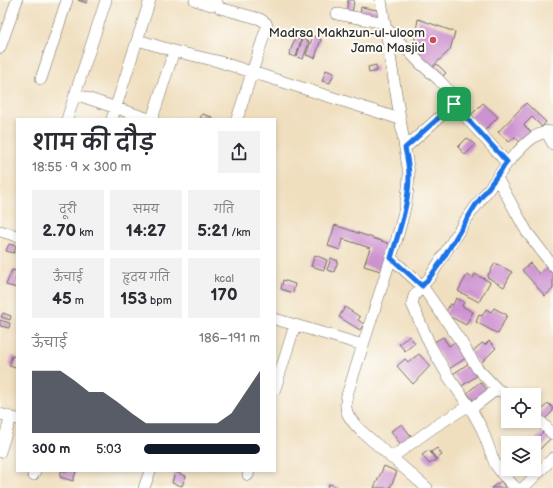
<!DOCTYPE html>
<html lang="hi">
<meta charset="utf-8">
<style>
:root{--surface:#fff;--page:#f2f2f3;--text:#2b2b33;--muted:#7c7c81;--accent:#111827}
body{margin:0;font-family:"Balsamiq Sans","Playpen Sans Deva",sans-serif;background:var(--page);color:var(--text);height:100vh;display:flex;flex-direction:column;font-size:15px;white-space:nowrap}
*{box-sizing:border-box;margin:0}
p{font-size:13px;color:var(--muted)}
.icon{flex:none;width:22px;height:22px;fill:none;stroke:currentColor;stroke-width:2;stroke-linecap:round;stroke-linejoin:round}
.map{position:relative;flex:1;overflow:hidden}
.details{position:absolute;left:16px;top:118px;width:260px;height:354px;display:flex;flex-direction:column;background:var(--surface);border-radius:0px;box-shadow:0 2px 6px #0003}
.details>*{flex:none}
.fabs{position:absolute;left:501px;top:388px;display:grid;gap:8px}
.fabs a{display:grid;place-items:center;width:40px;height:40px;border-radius:0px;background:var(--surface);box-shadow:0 2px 6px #0003;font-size:20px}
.pin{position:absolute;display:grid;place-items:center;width:34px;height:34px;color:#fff;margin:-17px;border-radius:8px;box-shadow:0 2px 6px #0006}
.round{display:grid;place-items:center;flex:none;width:42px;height:42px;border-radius:0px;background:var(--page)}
.summary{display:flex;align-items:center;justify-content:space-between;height:68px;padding:0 16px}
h1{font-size:22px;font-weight:600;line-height:30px}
.stats{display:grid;grid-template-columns:repeat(3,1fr);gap:6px;height:68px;padding:4px 16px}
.stats div{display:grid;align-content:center;border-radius:0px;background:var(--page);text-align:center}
.stats b{font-size:17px;font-weight:600}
.stats small{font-size:11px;font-weight:400}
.stats p{font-size:11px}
.chart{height:112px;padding:8px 16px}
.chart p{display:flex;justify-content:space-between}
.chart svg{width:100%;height:72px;margin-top:4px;fill:var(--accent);opacity:.7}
ul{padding:0 16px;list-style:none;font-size:13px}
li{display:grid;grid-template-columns:64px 48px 1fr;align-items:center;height:30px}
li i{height:10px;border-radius:5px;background:var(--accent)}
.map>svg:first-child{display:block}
.building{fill:#cd92d0}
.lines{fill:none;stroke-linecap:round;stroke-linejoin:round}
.street-casing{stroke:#706a5f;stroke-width:12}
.street{stroke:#fff;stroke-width:11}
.route-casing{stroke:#fff;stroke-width:8}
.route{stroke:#1a73e8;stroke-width:5}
.poi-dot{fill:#d1495b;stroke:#fdfcf7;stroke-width:1.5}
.labels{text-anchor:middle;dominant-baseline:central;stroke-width:4;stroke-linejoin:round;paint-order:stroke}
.poi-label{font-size:13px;fill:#2b2b2b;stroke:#fdfcf7;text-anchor:end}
</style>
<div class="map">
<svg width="553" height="488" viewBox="0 0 553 488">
<rect width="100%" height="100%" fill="#fdfcf7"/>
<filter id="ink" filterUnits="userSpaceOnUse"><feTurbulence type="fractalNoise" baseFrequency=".025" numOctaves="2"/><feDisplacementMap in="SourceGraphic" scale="8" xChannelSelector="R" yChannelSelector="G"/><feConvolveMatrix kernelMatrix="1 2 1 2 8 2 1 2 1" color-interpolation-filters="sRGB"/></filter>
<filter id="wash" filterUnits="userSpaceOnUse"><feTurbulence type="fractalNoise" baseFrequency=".012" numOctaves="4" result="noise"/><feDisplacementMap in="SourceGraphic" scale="16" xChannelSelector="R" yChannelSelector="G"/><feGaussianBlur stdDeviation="0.9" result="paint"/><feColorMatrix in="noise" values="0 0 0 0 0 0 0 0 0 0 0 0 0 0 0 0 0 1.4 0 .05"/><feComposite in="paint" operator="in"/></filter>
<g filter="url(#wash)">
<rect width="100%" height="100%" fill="#f0dfbf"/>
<g id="blocks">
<!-- building -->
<path class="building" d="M78 0H88L86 3Z
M348 0H354L352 15 346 14Z
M361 7 377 10 379 20 360 17Z
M418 19 455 32 450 50 431 68 413 49Z
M313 36 321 39 315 58 306 55Z
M295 38 301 40 296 57 289 55Z
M302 39 309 42 303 59 297 57Z
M437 64 446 73 440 79 431 70Z
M376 65 377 71 369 73 368 67Z
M326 70 334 73 330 83 322 81Z
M483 103 498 117 485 130 470 116Z
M526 103 546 122 542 127 532 117 524 125 534 135 523 145 515 137 509 142 498 132Z
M202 114 212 117 211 119H200Z
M467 138 475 145 465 155 458 147Z
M335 225 393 245 384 272 364 266 370 248 343 239 340 250 328 246Z
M9 244 16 246 14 253 6 251Z
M315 255 327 260 324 270 311 266Z
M331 258 338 261 334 272 327 270Z
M495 263 512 272 504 287 487 277Z
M530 263 539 274 547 267 553 275V289L545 296 522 270Z
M12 270 17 271 15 281 17 282V288L6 285Z
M475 274 490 282 479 302 458 291 467 275 473 278Z
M283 280 295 284 293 293 281 289Z
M456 298 464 302 462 306 473 312 466 325 445 314 450 304 453 305Z
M345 307 360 317 358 320 364 324 360 330 339 317Z
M494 308 507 315 498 334 476 322 479 315 482 316 486 309 491 312Z
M3 313 11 316 10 320 1 317Z
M0 320 10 323 9 328 0 326Z
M409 336 415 343 405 351 399 344Z
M443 337 449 346 455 342 466 358 449 369 432 343Z
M489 341 496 348 480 364 470 354 482 343 485 345Z
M419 354 430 366 413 384 397 366 405 359 408 362Z
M12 356 17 357 16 368 9 366Z
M469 363 478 375 462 386 453 374Z
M480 382 490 393 477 404 467 393Z
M548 403 553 408V411L543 421 537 416Z
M402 424 413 439 402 447 391 431Z
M545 430 552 437 537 452 534 449V443H532Z
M437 448 442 455 436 459 431 452Z
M429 450 436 460 429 464 422 455Z
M384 466 397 472 390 488H374Z
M61 471H76L73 481 60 477Z
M175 472 186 476 182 486 172 483Z
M501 481 505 487 504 488H491Z
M329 484 341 488H327Z"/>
</g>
</g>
<g filter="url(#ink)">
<use href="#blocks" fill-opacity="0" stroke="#706a5f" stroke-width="1"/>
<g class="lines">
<defs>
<path id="street" d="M195 0 211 5H217
M217 0V5L220 8 260 19 266 23 267 26 237 119
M381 0 409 174C408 205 399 231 390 261 376 306 361 350 347 395 343 412 349 418 360 430L427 488
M337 14 385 23
M386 28 421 64 438 79 449 91 454 104 507 163 497 178 527 232 553 266
M138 40 174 51 217 61 400 119
M0 48 17 0
M41 79 67 0
M75 94 149 119
M67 119 106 0
M112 119 150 0
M152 119 174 51
M546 131 553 144
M405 148 454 104
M507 163C519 151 535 129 553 132
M497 178 465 221 430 277 414 296 412 304 430 345 448 376 471 409 482 429 495 464 503 475 516 488
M0 231 17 236
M391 258 422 286 462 343 477 368 497 389 508 395
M275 319 363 345
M275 389 295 325
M471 409 497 389
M0 414 17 419
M534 415 553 434
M0 452 11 417
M391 458 434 427 468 406
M33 475 35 471
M248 475 249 471
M144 488 150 471
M523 488 553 458"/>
</defs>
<!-- street casing -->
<use href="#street" class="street-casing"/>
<!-- street -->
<use href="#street" class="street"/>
</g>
</g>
<g class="lines" filter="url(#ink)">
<defs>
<path id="route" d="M454 104 507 162 475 206 441 262 430 277 422 286 391 258C399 231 409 204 409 176 409 167 407 157 405 148Z"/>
</defs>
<!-- route casing -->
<use href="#route" class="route-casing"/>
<!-- route -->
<use href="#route" class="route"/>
</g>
<!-- markers -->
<circle class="poi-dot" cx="433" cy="40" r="4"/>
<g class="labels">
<!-- poi labels -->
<g class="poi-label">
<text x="425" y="33">Madrsa Makhzun-ul-uloom<tspan x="425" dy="15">Jama Masjid</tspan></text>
</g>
</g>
</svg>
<div class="fabs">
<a><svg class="icon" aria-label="locate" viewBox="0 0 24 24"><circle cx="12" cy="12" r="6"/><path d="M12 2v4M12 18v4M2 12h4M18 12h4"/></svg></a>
<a><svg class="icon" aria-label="layers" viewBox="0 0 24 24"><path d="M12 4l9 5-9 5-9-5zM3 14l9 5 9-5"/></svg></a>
</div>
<div class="pin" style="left:454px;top:104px;background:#1e9e55"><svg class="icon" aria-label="arrive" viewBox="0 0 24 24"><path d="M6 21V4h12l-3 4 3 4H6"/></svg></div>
<section class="details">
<div class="summary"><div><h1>शाम की दौड़</h1><p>18:55 · 9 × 300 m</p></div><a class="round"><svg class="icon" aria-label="share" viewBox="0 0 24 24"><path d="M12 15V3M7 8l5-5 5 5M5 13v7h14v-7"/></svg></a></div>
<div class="stats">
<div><p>दूरी</p><b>2.70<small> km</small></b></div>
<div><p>समय</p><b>14:27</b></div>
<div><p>गति</p><b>5:21<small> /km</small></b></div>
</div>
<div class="stats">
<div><p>ऊँचाई</p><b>45<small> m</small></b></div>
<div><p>हृदय गति</p><b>153<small> bpm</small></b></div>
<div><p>kcal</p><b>170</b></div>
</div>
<div class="chart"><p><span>ऊँचाई</span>186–191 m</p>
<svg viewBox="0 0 160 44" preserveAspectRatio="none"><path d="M0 44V6L10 6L20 6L30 12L40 19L50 19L60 25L70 32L80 38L90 38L100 38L110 38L120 38L130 38L140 32L150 19L160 6V44z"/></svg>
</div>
<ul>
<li><b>300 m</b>5:03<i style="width:100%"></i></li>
</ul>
</section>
</div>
